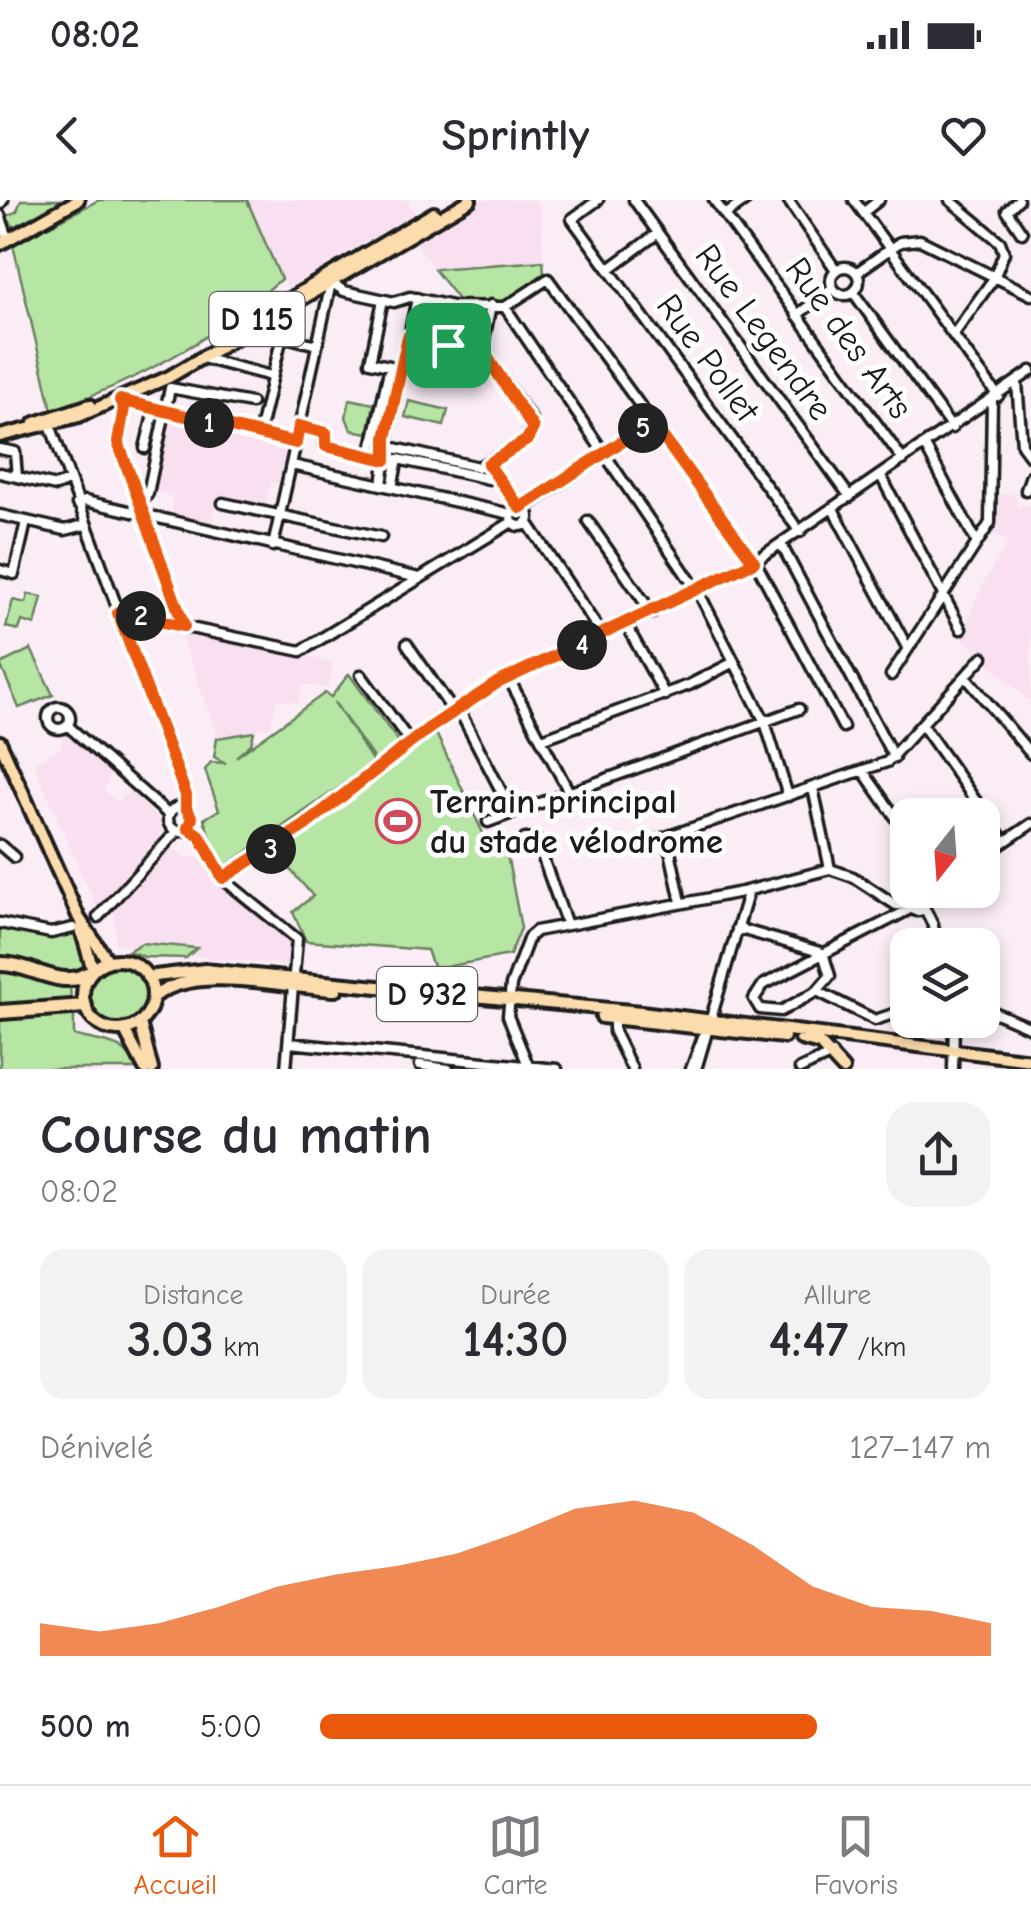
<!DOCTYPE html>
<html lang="fr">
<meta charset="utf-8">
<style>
:root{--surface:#fff;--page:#f2f2f3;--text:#2b2b33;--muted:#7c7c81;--line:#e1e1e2;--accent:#ea580c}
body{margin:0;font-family:"Comic Neue",sans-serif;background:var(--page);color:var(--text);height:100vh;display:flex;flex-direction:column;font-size:38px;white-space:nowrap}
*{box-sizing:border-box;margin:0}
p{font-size:32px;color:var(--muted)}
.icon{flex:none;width:55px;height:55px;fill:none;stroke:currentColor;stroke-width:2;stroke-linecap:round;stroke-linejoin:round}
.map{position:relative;height:869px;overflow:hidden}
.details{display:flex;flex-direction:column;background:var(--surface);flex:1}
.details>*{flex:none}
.needle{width:65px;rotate:197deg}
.buttons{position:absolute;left:890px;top:598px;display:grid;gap:20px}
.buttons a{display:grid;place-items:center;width:110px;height:110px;border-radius:20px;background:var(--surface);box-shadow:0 5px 15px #0003;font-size:50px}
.pin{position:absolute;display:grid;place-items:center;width:85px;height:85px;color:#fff;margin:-42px;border-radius:20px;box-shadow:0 5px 15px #0006}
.km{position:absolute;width:50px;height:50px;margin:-25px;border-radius:50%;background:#222;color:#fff;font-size:28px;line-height:50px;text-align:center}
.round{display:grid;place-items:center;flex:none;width:105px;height:105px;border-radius:30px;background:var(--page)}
.summary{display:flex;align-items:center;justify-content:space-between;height:170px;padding:0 40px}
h1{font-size:55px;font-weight:800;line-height:75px}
.metrics{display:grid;grid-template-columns:repeat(3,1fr);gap:15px;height:170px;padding:10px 40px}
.metrics div{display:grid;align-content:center;border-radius:25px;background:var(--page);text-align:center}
.metrics b{font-size:50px;font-weight:800}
.metrics small{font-size:28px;font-weight:400}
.metrics p{font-size:28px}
.chart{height:280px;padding:20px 40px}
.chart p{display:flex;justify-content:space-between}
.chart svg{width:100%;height:180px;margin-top:10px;fill:var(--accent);opacity:.7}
ul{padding:0 40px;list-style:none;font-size:32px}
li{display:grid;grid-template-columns:160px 120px 1fr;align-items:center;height:75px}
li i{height:25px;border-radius:12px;background:var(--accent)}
.status{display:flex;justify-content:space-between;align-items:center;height:70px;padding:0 50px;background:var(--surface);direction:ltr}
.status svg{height:28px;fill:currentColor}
header{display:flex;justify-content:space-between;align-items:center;height:130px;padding:0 40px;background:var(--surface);font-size:45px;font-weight:800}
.tab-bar{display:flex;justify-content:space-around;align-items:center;height:140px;border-top:2px solid var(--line);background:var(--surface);font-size:28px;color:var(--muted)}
.tab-bar a{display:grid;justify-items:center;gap:5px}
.tab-bar .active{color:var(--accent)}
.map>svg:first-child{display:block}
.built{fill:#f9e0f0}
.green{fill:#b6e5a4;stroke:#698060;stroke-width:2.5}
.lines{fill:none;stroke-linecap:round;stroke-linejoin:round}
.minor-casing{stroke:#1c1c1c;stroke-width:15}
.major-casing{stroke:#1c1c1c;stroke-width:18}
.highway-casing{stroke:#1c1c1c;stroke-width:20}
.minor{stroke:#fff;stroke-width:8}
.major{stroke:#fcdcac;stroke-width:10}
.highway{stroke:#fcdcac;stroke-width:12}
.route-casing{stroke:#fff;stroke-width:20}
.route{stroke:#ea580c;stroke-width:12}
.labels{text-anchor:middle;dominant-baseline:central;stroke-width:10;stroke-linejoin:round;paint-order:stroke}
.shield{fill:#fff;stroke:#606060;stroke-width:2.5}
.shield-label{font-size:32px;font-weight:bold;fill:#1c1c1c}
.street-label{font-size:35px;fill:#1c1c1c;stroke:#fff}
.poi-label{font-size:35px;font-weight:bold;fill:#1c1c1c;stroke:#fff;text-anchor:start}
</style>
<div class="status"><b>08:02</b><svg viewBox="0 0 49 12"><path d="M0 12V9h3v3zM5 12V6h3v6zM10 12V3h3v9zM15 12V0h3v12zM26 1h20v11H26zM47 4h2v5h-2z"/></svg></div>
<header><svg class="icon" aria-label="back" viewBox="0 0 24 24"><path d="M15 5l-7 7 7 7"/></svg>Sprintly<svg class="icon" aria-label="heart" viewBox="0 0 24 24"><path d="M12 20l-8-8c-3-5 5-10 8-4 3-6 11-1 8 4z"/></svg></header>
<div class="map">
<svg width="1031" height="869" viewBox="0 0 1031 869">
<rect width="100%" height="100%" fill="#fbedf6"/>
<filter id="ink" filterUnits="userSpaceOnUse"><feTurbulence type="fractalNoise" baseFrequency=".01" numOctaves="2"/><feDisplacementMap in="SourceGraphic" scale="20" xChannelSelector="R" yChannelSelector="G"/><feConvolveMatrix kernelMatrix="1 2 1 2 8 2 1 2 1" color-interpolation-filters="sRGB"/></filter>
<g filter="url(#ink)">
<!-- built -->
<path class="built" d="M247 0H408L415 13 287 88Z
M482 0H535L541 9 543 61 434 69 413 39Z
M169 222 286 247 278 283 271 282 266 305 219 295 211 329 173 320 172 296 155 292Z
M1016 294 1017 307 1031 305V503L956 432 965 427 982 385 1009 342 989 331 997 311 996 295Z
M178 427 334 463 328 489 304 484 298 503 277 499 270 527 218 537Z
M64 533 111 574 104 591 119 601 129 590 163 624 159 644 141 659 114 698 96 707 33 562 60 549Z
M171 646 185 658 203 656 222 686 289 735V765L142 751 115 743V711Z"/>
<!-- green -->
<path class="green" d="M21 0H66L14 27 6 17 17 11Z
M99 0H247L281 79C212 140 139 181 52 210L13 45Z
M543 61 544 73 506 101 460 102 434 69Z
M350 199 374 204 368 233 351 230 346 217Z
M409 201 448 210 444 226 405 217Z
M28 394 42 397 35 425 22 421 19 430 6 427 13 400 26 403Z
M31 449 53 495 19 508 0 464Z
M349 474 400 544 376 562 334 502 374 563 223 668 205 646 212 643 204 619 219 610 205 570 211 562 226 563 214 557 217 538 254 532 251 544 236 557 325 493 331 497Z
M434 529 491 650 506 649 521 728 510 755 434 769 427 750 306 741 293 712 313 696 274 651Z
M0 726 40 735 77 730 85 758 83 772C54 779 30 758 0 759Z
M142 743 197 748 186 758 145 757 128 751Z
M86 795a31 31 0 1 1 62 0a31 31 0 1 1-62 0Z
M0 767 70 785 71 801 0 809Z
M74 808V835C102 844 124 838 137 869H0V817Z"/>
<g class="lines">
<defs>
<path id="minor" d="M598 0 572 19 800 332
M634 0 850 297
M714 0 903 260
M788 0 836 70
M854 0 998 196
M950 0 1000 42 1004 53 994 78 954 134
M1018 0 1007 11 1022 33
M0 4 3 0
M864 12 879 0
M0 15 8 38
M725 15 746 0
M831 81a14 14 0 1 1 28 0a14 14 0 1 1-28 0Z
M609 69 658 33
M856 73 900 42 920 40 1031 95
M328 80 344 91 394 102 410 97 452 106 505 107 548 79 754 362
M853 92 952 228
M417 98 386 246 478 267 527 240 531 219 482 149
M505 107 700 395 765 522 788 596
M797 115 833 88
M409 137 478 152 482 149
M444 144 452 106
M482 149 491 105
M202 158 271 176
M1017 183 1022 245 1031 257
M120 201 124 207 118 242 184 426
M121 201 296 243
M49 222 186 595 185 608
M299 227 326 233 325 246 386 260
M259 234 282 136 317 145
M925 246 977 343
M145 248 154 211
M0 249 15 252 17 277
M370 256 390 166 370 162 383 100
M292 265 511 314
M494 271 520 308
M0 273 56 286 68 281
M881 276 961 429
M382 285 386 255
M392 287 398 259 489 279 496 275
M1026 290 1031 275
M223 303 381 337
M77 304 85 301 419 378
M140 306 148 293 170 188 251 203
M511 317a9 9 0 1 1 18 0a9 9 0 1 1-18 0Z
M523 309 652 222
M833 309 908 449
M0 315 65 330 85 325
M588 321 652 413
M527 322 603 436
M781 344 894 558
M273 346 331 83
M755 361 843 527
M0 370 14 374 26 322
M118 413 301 451 512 322
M626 425 665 495
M407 444 453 511
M361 475 410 542
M891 475 990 323 992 200
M508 477 569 592
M966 477 1031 554
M48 518a11 11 0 1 1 22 0a11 11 0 1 1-22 0Z
M458 508 512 612
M68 526 169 615
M923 526 1004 641
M542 539 689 485 734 462
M863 571 908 635
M813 588 830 669
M168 619a12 12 0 1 1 24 0a12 12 0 1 1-24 0Z
M488 622 799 509
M188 628 200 637 223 679 297 739 286 869
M667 637 681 702
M525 639H536L567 725
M0 645 14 657
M636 647 887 562 983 457
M982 657 1031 624
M223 679 304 626 428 529 497 483 755 361 1031 171
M911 704a7 7 0 1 1 14 0a7 7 0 1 1-14 0Z
M924 701 940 690
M924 707 933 725 936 745
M98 717 177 631
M0 723 51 733 73 728
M737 728 823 753 830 776 817 791
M982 807 1031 828
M908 809 875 820 817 791 781 811 760 809 754 799 763 785 912 708
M614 818V832L632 869
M289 843 557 869
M420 865 448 869
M528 865 508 816 511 785 529 737 536 731 742 692 830 669 853 677 896 705 911 706
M691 869 706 829
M696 869 749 690
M800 869 832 854
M953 869 954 820"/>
<path id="major" d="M0 44 78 0
M264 114 434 13
M35 223 90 205
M0 236 79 216 169 177 470 0
M0 542 79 718 108 761
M81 729 92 767
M83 795a35 35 0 1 1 70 0a35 35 0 1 1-70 0Z
M147 777 205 770 294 779 641 812 1031 860
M154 797C195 763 286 788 336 790
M602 817 784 837
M140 823 152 869
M124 829 145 869
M801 839 820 844 843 869"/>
<path id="highway" d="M0 764C30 763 60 790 87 774
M0 812 85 806"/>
</defs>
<!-- minor casing -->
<use href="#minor" class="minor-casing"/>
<!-- major casing -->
<use href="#major" class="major-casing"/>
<!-- highway casing -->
<use href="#highway" class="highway-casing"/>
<!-- minor -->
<use href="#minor" class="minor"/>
<!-- major -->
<use href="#major" class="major"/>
<!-- highway -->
<use href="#highway" class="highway"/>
</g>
</g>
<g class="lines" filter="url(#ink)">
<defs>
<path id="route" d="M408 137 478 152 482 149 533 228 527 240 488 264 520 308 652 222 754 362 497 483 428 529 304 626 223 678 200 636 188 628 192 618 186 608V595L118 413 184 426 118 242 124 208 120 200 296 243 299 226 326 233V246L386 260V238Z"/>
</defs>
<!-- route casing -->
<use href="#route" class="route-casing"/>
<!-- route -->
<use href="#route" class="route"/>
</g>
<!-- icons -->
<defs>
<symbol id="stadium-ring" viewBox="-11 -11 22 22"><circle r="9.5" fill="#fff" stroke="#d1495b" stroke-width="1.5"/><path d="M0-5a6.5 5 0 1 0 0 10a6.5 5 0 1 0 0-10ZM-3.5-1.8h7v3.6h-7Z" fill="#d1495b"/></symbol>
</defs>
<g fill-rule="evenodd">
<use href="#stadium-ring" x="373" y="596" width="50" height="50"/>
</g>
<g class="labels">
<!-- shield labels -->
<g class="shield">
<rect x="209.5" y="92" width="95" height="54" rx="8"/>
<rect x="377" y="767" width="100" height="54" rx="8"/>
</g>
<g class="shield-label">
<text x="257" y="119">D 115</text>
<text x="427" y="794">D 932</text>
</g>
<!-- street labels -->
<g class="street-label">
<text transform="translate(764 132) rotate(54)">Rue Legendre</text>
<text transform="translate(849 138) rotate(54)">Rue des Arts</text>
<text transform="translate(708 158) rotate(54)">Rue Pollet</text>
</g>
<!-- poi labels -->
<g class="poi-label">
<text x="430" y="601">Terrain principal<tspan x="430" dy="40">du stade vélodrome</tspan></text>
</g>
</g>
</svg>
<div class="buttons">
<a><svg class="needle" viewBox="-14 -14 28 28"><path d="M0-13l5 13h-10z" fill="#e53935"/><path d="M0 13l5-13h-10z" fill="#7c7c81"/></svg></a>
<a><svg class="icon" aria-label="layers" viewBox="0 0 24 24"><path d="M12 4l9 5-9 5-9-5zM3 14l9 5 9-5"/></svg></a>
</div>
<div class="pin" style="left:448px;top:145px;background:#1e9e55"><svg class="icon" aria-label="arrive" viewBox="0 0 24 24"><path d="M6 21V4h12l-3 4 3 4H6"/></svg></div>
<b class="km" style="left:209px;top:223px">1</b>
<b class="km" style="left:141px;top:416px">2</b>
<b class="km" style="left:271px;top:649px">3</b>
<b class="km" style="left:582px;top:445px">4</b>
<b class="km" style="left:643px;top:228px">5</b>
</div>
<section class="details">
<div class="summary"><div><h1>Course du matin</h1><p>08:02</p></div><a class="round"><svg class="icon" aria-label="share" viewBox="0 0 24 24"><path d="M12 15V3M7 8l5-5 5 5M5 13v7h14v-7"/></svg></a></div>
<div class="metrics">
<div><p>Distance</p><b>3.03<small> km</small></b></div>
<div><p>Durée</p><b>14:30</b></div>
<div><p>Allure</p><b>4:47<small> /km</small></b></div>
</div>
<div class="chart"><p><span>Dénivelé</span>127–147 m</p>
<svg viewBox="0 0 160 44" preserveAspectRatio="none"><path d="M0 44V36L10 38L20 36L30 32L40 27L50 24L60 22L70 19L80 14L90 8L100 6L110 9L120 17L130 27L140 32L150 33L160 36V44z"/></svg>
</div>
<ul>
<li><b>500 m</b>5:00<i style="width:74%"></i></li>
</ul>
</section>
<nav class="tab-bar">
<a class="active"><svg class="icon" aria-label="home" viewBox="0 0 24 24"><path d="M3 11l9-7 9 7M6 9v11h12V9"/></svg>Accueil</a>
<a><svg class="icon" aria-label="map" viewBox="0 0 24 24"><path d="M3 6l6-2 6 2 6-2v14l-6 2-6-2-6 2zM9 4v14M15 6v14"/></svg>Carte</a>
<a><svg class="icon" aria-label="saved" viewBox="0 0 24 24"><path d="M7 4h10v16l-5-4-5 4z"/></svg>Favoris</a>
</nav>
